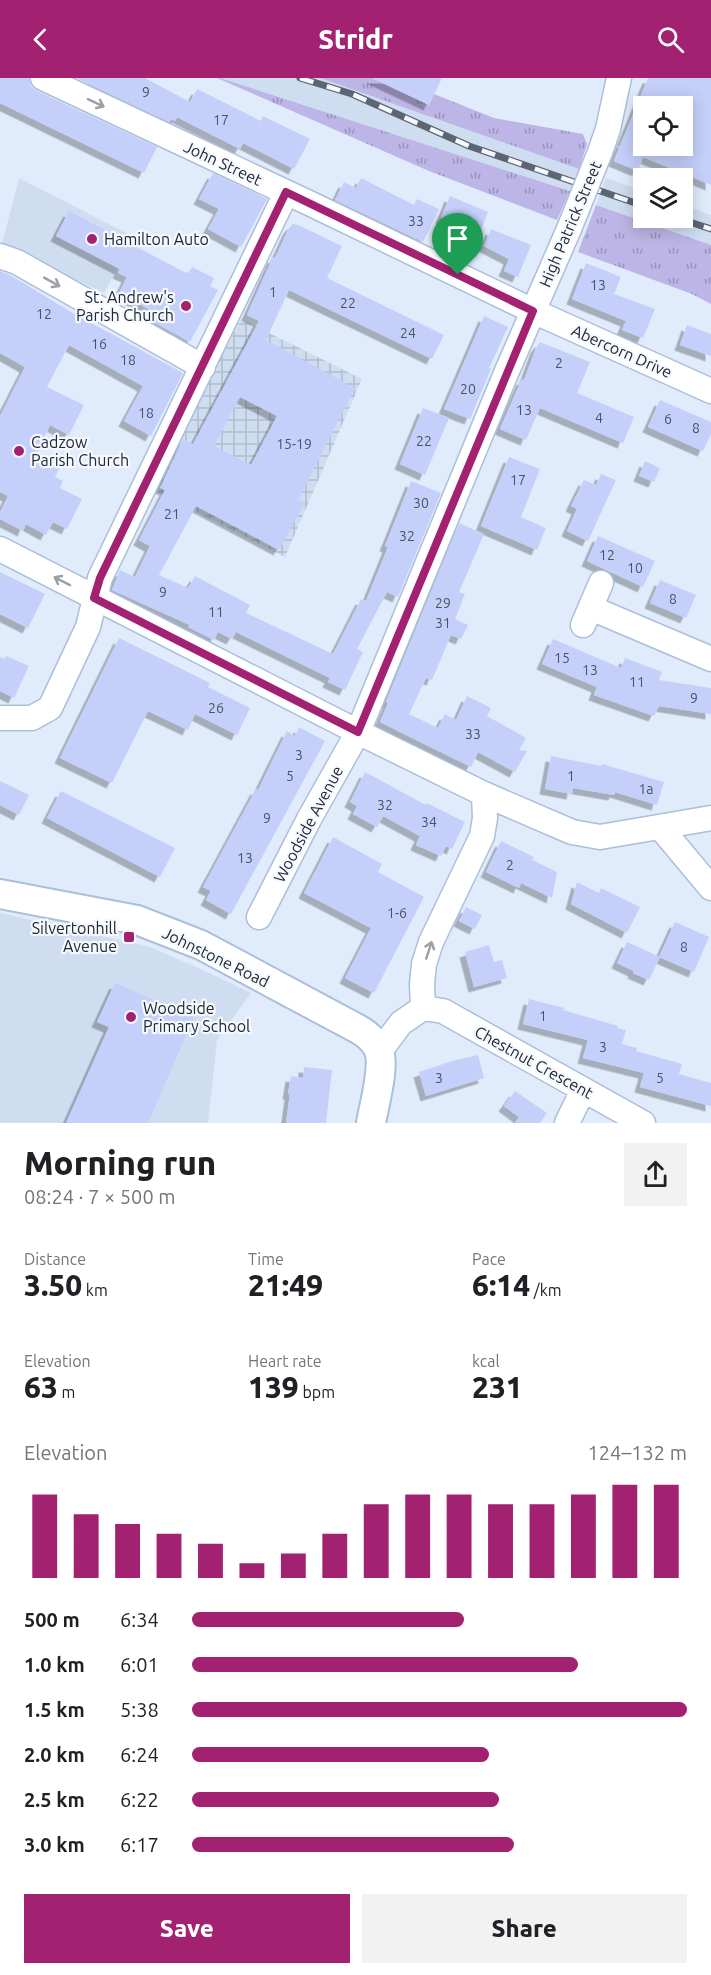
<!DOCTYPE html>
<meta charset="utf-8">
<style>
:root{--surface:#fff;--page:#f2f2f2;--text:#202124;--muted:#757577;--accent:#a22171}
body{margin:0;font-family:Ubuntu,sans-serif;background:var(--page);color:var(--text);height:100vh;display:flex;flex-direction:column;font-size:22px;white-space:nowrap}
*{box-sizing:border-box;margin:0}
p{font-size:20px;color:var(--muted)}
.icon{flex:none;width:33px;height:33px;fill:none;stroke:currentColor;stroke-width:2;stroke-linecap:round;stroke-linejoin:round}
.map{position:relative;height:1045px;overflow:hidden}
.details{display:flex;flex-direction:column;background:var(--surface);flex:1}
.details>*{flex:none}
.controls{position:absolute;left:633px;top:18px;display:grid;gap:12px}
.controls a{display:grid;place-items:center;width:60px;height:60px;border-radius:0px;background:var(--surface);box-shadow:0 3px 15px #0003;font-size:30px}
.pin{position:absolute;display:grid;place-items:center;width:51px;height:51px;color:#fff;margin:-62px -26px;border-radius:50% 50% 50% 0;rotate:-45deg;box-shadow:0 0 6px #0007}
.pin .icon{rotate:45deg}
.round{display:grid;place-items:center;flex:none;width:63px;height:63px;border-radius:0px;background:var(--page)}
.headline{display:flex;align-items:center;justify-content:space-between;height:102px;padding:0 24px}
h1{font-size:33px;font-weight:800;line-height:45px}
.figures{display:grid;grid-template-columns:repeat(3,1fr);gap:9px;height:102px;padding:6px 24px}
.figures div{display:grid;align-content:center}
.figures b{font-size:30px;font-weight:800}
.figures small{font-size:16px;font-weight:400}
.figures p{font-size:16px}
.chart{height:168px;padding:12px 24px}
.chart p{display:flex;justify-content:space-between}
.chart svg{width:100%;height:108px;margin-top:6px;stroke:var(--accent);stroke-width:6}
.cta{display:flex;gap:12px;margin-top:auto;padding:12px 24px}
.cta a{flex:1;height:69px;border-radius:0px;background:var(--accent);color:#fff;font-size:24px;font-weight:800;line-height:69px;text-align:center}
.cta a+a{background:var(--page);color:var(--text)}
ul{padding:0 24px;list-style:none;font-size:20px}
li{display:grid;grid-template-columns:96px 72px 1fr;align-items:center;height:45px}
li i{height:15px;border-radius:8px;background:var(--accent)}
header{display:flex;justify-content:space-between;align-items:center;height:78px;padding:0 24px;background:var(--accent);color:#fff;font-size:27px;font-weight:800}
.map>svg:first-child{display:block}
.built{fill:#cfddf1}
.industrial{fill:url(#industrial-grid)}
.grass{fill:url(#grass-tufts)}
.building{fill:#c4d0fa;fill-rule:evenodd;filter:url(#shadow)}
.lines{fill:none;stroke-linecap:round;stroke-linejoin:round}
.minor-casing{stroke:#abbfd9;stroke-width:27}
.tertiary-casing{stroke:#abbfd9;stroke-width:32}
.minor{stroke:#fff;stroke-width:24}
.tertiary{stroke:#fff;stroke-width:28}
.rail-casing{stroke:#5c6571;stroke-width:7}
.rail{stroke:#f5f9fe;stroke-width:4.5;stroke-dasharray:14;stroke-linecap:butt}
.minor-bridge-casing{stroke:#abbfd9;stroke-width:27;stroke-linecap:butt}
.minor-bridge{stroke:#fff;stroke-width:24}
.oneway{stroke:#9c9fa3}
.route-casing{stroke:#fff;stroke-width:12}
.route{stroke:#a22171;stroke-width:8}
.poi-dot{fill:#a22171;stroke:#f5f9fe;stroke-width:2}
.labels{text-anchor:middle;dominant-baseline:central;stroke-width:4.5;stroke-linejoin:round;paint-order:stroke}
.number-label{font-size:14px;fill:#4a5365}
.street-label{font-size:16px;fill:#222933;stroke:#f5f9fe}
.poi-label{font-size:16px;fill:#222933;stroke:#f5f9fe;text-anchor:start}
</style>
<header><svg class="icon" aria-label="back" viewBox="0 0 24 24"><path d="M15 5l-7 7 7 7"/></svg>Stridr<svg class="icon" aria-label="search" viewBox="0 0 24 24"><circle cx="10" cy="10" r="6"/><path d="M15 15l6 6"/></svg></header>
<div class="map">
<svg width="711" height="1045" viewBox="0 0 711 1045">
<defs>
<pattern id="industrial-grid" width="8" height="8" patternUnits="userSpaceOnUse" patternTransform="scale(1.5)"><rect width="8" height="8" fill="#cfddf1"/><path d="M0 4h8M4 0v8" fill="none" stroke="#b1becf"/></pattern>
<pattern id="grass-tufts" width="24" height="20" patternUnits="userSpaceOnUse" patternTransform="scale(1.5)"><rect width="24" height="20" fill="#bcb5e5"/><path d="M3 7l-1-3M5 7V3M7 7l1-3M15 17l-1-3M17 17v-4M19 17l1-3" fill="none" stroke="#9893ba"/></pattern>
<filter id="shadow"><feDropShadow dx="-5.5" dy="5.5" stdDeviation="0" flood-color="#0004"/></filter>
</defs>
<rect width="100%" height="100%" fill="#e0ecfc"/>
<!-- built -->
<path class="built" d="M220 0H320L579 91 570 113Z
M19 100 134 159 104 215 2 166Z
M606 100 643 113 644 140H682L683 127 711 137V167L596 127Z
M0 835 150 869 203 892 251 915 217 962 208 1045H0Z"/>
<!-- industrial -->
<path class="industrial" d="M241 241 362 301 285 479 152 411Z"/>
<!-- grass -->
<path class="grass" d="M217 0H220L570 113 557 142 429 93Z
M320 0H372L429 27 434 16 494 40 583 56 587 66 579 91Z
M596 127 711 167V226L692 216 578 174Z"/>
<!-- building -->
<path class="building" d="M0 0H29L31 8 37 13 157 69 144 95 0 25Z
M76 0H145L190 24 197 11 261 43 263 38 310 61 294 91 243 65 240 71 177 39 175 43 171 41 169 44Z
M372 0H442L429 27Z
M648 0H711V107L643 79 638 93 614 83 619 70 617 68H620ZM644 28H682V68H644Z
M213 95 267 121 241 169 208 151 219 131 199 121Z
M361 100 414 127 417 121 439 131 423 164 335 122 344 104 356 110Z
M450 118 488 134 481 152 461 143 459 148 441 140Z
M69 133 188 196 192 189 214 200 210 208 218 212 190 264 146 240 150 232 119 215 127 199 118 195 120 191 56 158Z
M293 146 298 147 342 168 327 200 444 257 432 281 289 212 266 262 355 310 298 422 305 425 279 472 196 428 159 497 188 510 195 498 250 527 246 535 333 576 361 521 366 523 388 469 385 468 411 403 441 415 398 519 387 514 357 571 363 574 345 612 328 604 330 600 236 554 232 561 218 554 214 562 188 549 190 547 112 512 120 492 135 499 150 468 139 462 165 412 160 410 183 361 193 366 259 243 247 237 273 179 275 180 289 150ZM240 319 277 338 251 387 214 368Z
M491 151 531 167 518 199 504 193 509 181 484 168Z
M586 185 621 199 614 216 655 231 643 260 622 252 626 243 572 221Z
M0 193 10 197 71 234 183 295 151 358 124 343 143 308 69 267 47 309 84 327 69 357 50 347 35 379 59 391 55 399 63 403 60 410 82 421 67 451 53 444 46 457 26 446 23 453 0 441V434L8 418 0 414V338L25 289 0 275Z
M484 238 508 249 489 290 491 291 470 341 444 331Z
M687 247 711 256V278L680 267Z
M540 264 590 284 577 315 634 339 623 365 540 330 526 362 500 351 522 301 524 302 536 270Z
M660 322 711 344V356L703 373 648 349Z
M423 330 449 340 425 397 400 386Z
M509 379 540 391 521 439 546 450 537 472 481 448Z
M645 383 660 390 654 404 639 398Z
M601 396 616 402 588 463 567 453 577 431 571 428 584 402 596 407Z
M459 445 484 456 459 514 465 516 455 541 468 547 461 561 451 557 432 602 426 600 409 636 438 650 445 636 456 642 467 618 491 630 487 638 526 660 519 672 527 673 515 694 478 674 471 689 380 644 388 625 386 624Z
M598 458 655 483 643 509 587 483Z
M0 494 45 516 28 550 0 536Z
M660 502 696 517 686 540 650 525Z
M119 560 210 605 208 609 250 630 237 657 195 636 188 652 148 633 112 705 60 680Z
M553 561 621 590 625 580 662 594 659 602 711 610V636L659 628 654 638 594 617 597 609 542 586Z
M6 578 29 588 14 620 0 613V579L5 581Z
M299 649 325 663 231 836 206 822 211 813 203 809 256 711 258 712 287 653 295 658Z
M551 678 601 688 602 686 664 704 657 727 615 714 614 717 573 710 572 716 545 711Z
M365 694 426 727 427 725 465 744 452 771 446 768 441 778 416 767 420 758 383 738 377 749 353 736 357 728 350 724Z
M0 703 29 717 19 737 0 727Z
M61 713 175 770 160 799 47 740Z
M333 759 382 786 378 794 424 819 374 915 345 900 371 850 304 815Z
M501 763 534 779 532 782 557 794 552 820 521 805 519 810 486 794Z
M577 804 599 815 601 810 640 829 627 855 571 826Z
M466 829 482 837 475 851 459 843Z
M675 844 709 859 694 894 659 879Z
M627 864 660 879 649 902 633 895 634 893 617 885Z
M489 867 494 884 502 882 507 900 474 909 465 874Z
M115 905 194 939 148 1045H66L109 949 97 944Z
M529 921 564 930 563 932 618 948 617 950 626 952 622 966 637 970 636 973 682 986 679 996 711 1005V1028L640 1009 644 995 583 980 588 962 523 946Z
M478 977 484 1000 426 1018 419 994 452 983Z
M304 989 332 992 326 1045H286L290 1016H288L291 998 303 1000Z
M515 1013 547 1035 540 1045H515L519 1039 504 1028Z"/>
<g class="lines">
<defs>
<path id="minor" d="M43 0 309 125 533 233 711 313
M600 74 608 51 619 0
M0 178 17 184 203 289
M0 471 358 654 484 716 572 754 600 759 711 740
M591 530 711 581
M583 547 601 505
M0 640H32L50 630 88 549 100 500 286 115
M660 749 711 810
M259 839 309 741 358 654 507 293 569 151
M423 930 443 933 643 1045
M423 930 422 906 424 886 431 864 482 758 485 740 484 716
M380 973 401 945 423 930
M567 1045 583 1012"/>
<path id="tertiary" d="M0 816 137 842 201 867 358 951C367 956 373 961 378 970 386 986 374 1027 371 1045"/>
</defs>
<!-- minor casing -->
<use href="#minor" class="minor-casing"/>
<!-- tertiary casing -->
<use href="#tertiary" class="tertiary-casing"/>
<!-- minor -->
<use href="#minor" class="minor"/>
<!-- tertiary -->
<use href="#tertiary" class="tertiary"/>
<defs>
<path id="rail" d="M300 0 352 16 469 68 644 128
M677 140 711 151"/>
</defs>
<!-- rail casing -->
<use href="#rail" class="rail-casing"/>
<!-- rail -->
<use href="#rail" class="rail"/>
<defs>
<path id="minor-bridge" d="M569 151 600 74"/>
</defs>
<!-- minor-bridge casing -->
<use href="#minor-bridge" class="minor-bridge-casing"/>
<!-- minor-bridge -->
<use href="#minor-bridge" class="minor-bridge"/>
</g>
<!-- one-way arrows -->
<defs><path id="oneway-shaft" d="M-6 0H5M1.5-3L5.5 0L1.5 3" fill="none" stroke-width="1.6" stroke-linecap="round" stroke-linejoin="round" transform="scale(1.5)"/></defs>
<g class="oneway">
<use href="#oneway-shaft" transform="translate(96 25) rotate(25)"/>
<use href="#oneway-shaft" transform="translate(52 204) rotate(29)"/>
<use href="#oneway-shaft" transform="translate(62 503) rotate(-153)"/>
<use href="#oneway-shaft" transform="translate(429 872) rotate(-72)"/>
</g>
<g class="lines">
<defs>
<path id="route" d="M286 114 533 233 358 654 94 520 100 500Z"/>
</defs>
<!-- route casing -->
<use href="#route" class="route-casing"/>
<!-- route -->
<use href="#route" class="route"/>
</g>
<!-- markers -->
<g class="poi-dot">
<circle cx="92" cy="161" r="6"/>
<circle cx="186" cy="228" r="6"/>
<circle cx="19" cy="373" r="6"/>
<rect x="123" y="853" width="12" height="12" rx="3"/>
<circle cx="131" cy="939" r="6"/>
</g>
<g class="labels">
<!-- number labels -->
<g class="number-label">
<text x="146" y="14">9</text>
<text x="221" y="42">17</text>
<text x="416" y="143">33</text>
<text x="598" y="207">13</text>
<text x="273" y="214">1</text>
<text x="348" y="225">22</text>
<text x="44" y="236">12</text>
<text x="408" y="255">24</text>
<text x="99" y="266">16</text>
<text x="128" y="282">18</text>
<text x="559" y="285">2</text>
<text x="468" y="311">20</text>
<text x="524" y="332">13</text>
<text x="146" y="335">18</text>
<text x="599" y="340">4</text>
<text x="668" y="341">6</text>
<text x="696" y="350">8</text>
<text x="424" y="363">22</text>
<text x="294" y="366">15-19</text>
<text x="518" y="402">17</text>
<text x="421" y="425">30</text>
<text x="172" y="436">21</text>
<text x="407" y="458">32</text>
<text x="607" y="477">12</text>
<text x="635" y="490">10</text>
<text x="163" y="514">9</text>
<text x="673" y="521">8</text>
<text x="443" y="525">29</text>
<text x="216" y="534">11</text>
<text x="443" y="545">31</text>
<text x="562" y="580">15</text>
<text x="590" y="592">13</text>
<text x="637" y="604">11</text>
<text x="694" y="620">9</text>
<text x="216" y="630">26</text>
<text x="473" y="656">33</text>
<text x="299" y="677">3</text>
<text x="290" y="698">5</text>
<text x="571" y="698">1</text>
<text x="646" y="711">1a</text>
<text x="385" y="727">32</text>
<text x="267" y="740">9</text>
<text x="429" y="744">34</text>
<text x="245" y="780">13</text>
<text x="510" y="787">2</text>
<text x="397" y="835">1-6</text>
<text x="684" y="869">8</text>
<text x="543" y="938">1</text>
<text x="603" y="969">3</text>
<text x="439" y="1000">3</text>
<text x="660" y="1000">5</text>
</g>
<!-- street labels -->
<g class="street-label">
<text transform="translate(223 85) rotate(25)">John Street</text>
<text transform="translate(570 146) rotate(-67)">High Patrick Street</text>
<text transform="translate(622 273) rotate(24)">Abercorn Drive</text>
<text transform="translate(308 746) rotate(-62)">Woodside Avenue</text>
<text transform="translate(216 879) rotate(26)">Johnstone Road</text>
<text transform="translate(534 984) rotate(29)">Chestnut Crescent</text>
</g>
<!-- poi labels -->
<g class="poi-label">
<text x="104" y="161">Hamilton Auto</text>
<text x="174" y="219" text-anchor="end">St. Andrew's<tspan x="174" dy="18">Parish Church</tspan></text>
<text x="31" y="364">Cadzow<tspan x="31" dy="18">Parish Church</tspan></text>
<text x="117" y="850" text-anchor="end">Silvertonhill<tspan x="117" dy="18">Avenue</tspan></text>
<text x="143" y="930">Woodside<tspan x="143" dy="18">Primary School</tspan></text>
</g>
</g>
</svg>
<div class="controls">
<a><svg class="icon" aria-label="locate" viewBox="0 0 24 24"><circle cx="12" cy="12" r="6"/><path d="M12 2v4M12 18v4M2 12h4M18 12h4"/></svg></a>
<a><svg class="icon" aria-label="layers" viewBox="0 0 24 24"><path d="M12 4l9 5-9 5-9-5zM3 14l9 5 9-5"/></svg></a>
</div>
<div class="pin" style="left:458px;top:197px;background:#1e9e55"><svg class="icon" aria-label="arrive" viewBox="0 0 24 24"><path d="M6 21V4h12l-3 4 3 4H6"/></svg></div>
</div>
<section class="details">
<div class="headline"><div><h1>Morning run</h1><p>08:24 · 7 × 500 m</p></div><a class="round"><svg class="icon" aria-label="share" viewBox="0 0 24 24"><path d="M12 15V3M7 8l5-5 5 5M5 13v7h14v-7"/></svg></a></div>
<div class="figures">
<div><p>Distance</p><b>3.50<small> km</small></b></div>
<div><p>Time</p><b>21:49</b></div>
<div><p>Pace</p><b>6:14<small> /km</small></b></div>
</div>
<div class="figures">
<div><p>Elevation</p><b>63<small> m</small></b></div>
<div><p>Heart rate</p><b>139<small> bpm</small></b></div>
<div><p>kcal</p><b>231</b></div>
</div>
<div class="chart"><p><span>Elevation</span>124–132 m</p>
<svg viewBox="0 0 160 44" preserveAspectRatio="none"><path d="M5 44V10M15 44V18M25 44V22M35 44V26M45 44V30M55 44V38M65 44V34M75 44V26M85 44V14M95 44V10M105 44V10M115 44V14M125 44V14M135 44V10M145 44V6M155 44V6"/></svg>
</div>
<ul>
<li><b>500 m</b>6:34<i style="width:55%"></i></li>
<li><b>1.0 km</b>6:01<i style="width:78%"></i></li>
<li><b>1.5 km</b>5:38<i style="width:100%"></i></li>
<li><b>2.0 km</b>6:24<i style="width:60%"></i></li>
<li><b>2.5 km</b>6:22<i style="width:62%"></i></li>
<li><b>3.0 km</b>6:17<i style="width:65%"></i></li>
</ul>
<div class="cta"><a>Save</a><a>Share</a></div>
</section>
